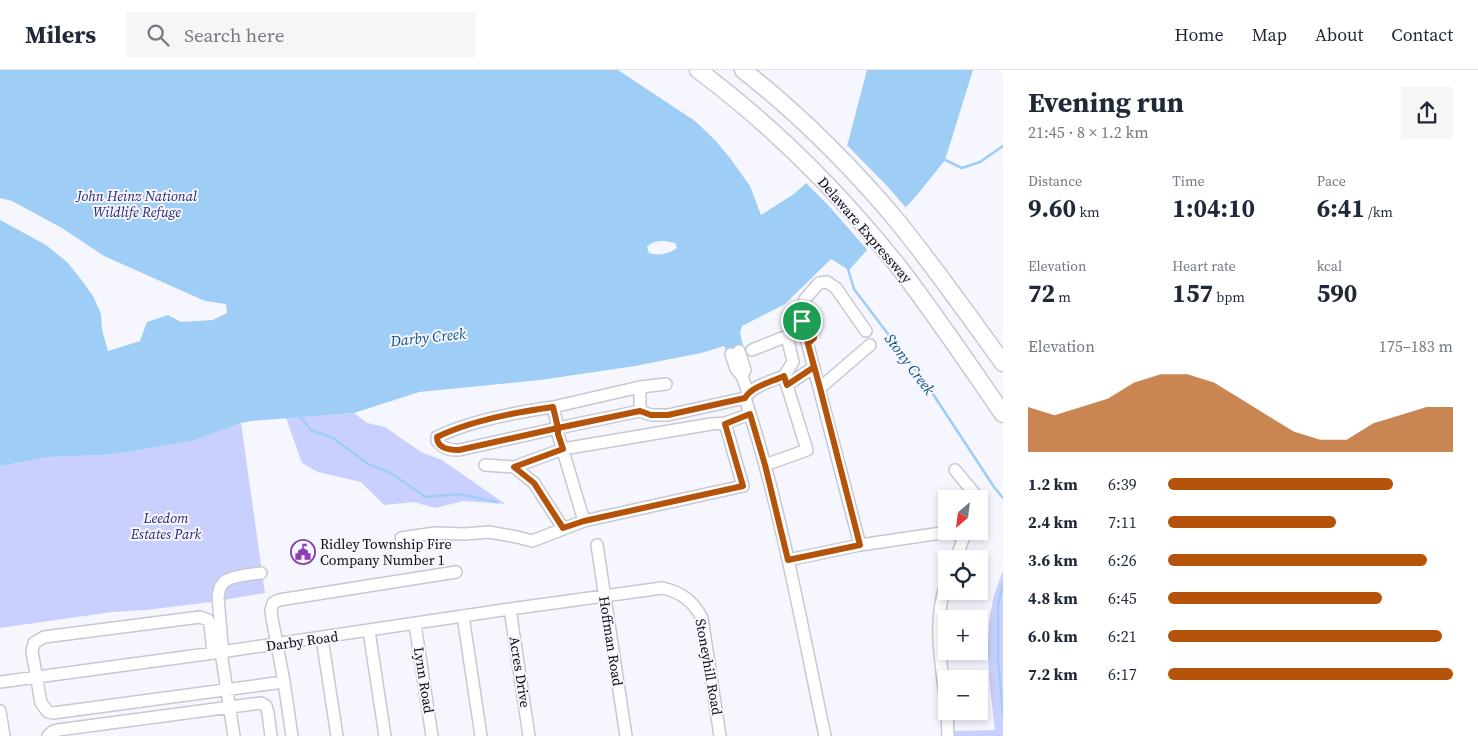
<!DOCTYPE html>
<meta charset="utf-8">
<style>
:root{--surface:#fff;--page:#f6f6f7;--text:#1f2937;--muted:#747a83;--line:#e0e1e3;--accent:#b45309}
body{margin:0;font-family:"Source Serif 4",serif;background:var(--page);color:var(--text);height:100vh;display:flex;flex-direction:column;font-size:19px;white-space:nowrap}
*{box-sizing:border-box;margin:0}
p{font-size:16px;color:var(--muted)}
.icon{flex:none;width:28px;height:28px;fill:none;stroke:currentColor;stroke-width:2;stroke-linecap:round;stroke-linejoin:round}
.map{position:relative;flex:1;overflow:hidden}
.sheet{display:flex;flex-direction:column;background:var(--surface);width:475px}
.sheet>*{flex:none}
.needle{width:32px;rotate:208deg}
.fabs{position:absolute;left:938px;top:420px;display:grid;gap:10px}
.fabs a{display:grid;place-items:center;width:50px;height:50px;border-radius:0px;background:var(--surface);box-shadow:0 2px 8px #0003;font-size:25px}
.pin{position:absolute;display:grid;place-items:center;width:42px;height:42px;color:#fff;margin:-21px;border:2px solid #fff;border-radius:50%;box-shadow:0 1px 5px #0007}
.round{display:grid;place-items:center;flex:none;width:52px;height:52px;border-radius:0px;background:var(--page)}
.head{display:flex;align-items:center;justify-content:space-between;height:85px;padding:0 25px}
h1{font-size:28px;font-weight:700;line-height:38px}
.figures{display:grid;grid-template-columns:repeat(3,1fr);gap:8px;height:85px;padding:5px 25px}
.figures div{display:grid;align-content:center}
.figures b{font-size:25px;font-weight:700}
.figures small{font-size:14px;font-weight:400}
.figures p{font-size:14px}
.chart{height:140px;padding:10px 25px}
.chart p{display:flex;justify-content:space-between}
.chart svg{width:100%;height:90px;margin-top:5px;fill:var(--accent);opacity:.7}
ul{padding:0 25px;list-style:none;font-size:16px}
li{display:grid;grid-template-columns:80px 60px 1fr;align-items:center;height:38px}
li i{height:12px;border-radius:6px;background:var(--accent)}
header{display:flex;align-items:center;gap:30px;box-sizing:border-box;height:70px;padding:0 25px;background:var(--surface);border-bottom:1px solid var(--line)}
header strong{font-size:24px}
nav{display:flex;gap:28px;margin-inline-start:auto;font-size:18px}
.search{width:350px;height:45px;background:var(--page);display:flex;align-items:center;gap:12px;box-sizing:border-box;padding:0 18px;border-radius:0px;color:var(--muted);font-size:19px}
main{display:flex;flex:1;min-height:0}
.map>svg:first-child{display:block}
.green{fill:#cad0fe}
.water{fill:#9ecdf6;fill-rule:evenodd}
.pier{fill:#f5f6fe}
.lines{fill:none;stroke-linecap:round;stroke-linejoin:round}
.stream{stroke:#9ecdf6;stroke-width:2.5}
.minor-casing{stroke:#c7c8d2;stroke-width:14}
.highway-casing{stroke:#c7c8d2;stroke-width:19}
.minor{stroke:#fff;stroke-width:11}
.highway{stroke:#fff;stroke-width:16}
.route-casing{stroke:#fff;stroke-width:10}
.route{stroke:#b45309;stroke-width:6}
.labels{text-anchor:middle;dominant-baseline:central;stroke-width:4;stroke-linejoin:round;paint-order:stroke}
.park-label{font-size:14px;font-style:italic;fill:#2a2772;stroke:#f5f6fe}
.street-label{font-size:14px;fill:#0c0c0f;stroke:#f5f6fe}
.poi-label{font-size:14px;fill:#0c0c0f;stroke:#f5f6fe;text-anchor:start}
.water-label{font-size:15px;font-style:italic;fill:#0c5180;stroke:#f5f6fe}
</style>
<header>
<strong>Milers</strong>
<div class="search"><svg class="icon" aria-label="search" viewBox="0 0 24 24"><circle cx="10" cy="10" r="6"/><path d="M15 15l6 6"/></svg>Search here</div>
<nav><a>Home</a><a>Map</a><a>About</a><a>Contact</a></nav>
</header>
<main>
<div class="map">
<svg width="1003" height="666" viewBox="0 0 1003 666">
<rect width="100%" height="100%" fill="#f5f6fe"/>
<!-- green -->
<path class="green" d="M354 343 367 353 385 357 421 382 442 390 505 434 463 431 435 438 414 432 384 435 361 412 318 402 302 393 286 348Z
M241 353 265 523 211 532 146 540 112 542 0 558V396L50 387 104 385 128 382 193 371Z
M1003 500V666H955L954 661 995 660C990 617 983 572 993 530 995 520 1000 510 1003 500Z"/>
<!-- water -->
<path class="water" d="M0 0H618L695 51 715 70 730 88 750 116 761 145 794 124 847 76 867 0H973L945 90 917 125 849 200 831 189 785 234 742 256 740 263 744 280 728 284 724 276 701 283 635 296 540 310 419 322 354 343 251 351 241 353 193 371 128 382 104 385 50 387 0 396V150L46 175 67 192 80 208 93 226 101 244 102 260 108 281 140 271 147 252 168 245 181 252 213 250 227 243 226 234 205 231 104 186 62 158 12 131 0 128ZM664 171 675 173 677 178C669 184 659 186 649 183L647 177C651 172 657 171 664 171Z"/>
<!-- pier -->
<path class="pier" d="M845 73 888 117 907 139 869 182 829 136 805 112 845 75Z"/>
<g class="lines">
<!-- stream -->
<path class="stream" d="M943 89 962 98 980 92 1003 76
M848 199 854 219 931 321 994 417 1003 428
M299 345 311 360 333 368 368 394 389 402 426 427 459 424 497 432
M1003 514 998 534V591L1003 644"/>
<defs>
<path id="minor" d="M752 280 787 266 793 292 784 306
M739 281 745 300 742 306 748 323
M731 284 736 299 742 306
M787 315 814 297
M640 317 666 314
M820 318 870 275
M640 341V317L553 337 558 358 640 341 651 345H668L745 328
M725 353 750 344
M485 395 514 397 563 379 711 354 725 353 743 416 584 451 558 364V358L459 380C449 380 444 379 437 371V367C469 351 518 342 553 337
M765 395 807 380 784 306C772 311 752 316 745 328 781 438 801 553 825 666
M514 397 534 413 563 458
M955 400 979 429
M401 468 435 463 465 464 489 462 517 467 532 471 584 451
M597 475 626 666
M860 475 800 245 805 229 819 213 827 212 836 218 866 261
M956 489 966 461
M788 490 860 475 948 462 965 466
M946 514C932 553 942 595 946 635
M510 539 529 666
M463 546 481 666
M415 554 432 666
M369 561 385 666
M322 568 337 666
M213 583 210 554 208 550 200 547 44 567 34 573 32 581 41 633 48 642 53 643 276 613
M0 612 221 582 510 539 662 518C681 522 693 531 702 548L720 666
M0 641 4 666
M947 641 948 666
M48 666 52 662 58 660 261 633 266 636 268 643 271 666
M234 666 221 582 222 574 218 527C219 522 219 516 224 512 231 506 252 504 261 503
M292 666 284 612 272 548 271 540 273 533 279 530 456 502"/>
<path id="highway" d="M698 0C773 56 840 123 898 196 935 244 969 295 1003 344
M743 0C800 45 852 97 898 152 935 198 969 246 1003 293"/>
</defs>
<!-- minor casing -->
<use href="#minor" class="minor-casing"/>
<!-- highway casing -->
<use href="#highway" class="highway-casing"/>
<!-- minor -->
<use href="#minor" class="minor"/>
<!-- highway -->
<use href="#highway" class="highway"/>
</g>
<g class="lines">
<defs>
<path id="route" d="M802 251 814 297 787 315 784 306C772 312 752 316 745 328L668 345H651L640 341 558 358 553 337C517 342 470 351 437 367 437 379 450 380 459 380L558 358V364L563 379 514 397 534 413 563 458 584 451 743 416 725 354 750 344 765 395 788 490 860 475 820 318 808 274 814 268 810 255 802 251"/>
</defs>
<!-- route casing -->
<use href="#route" class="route-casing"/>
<!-- route -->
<use href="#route" class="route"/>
</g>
<!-- icons -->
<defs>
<symbol id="civic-ring" viewBox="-11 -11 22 22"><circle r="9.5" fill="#f5f6fe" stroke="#8e40b0" stroke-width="1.5"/><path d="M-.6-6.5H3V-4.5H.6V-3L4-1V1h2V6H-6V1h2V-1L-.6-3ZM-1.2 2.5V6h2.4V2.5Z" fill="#8e40b0"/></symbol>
</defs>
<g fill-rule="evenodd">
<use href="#civic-ring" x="289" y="468" width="28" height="28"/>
</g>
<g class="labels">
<!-- park labels -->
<g class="park-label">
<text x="137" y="126">John Heinz National<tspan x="137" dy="16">Wildlife Refuge</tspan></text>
<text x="166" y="448">Leedom<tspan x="166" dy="16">Estates Park</tspan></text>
</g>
<!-- street labels -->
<g class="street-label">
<text transform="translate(865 160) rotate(49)">Delaware Expressway</text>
<text transform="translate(302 571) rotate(-8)">Darby Road</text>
<text transform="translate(611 571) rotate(81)">Hoffman Road</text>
<text transform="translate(709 597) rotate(80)">Stoneyhill Road</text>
<text transform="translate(520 602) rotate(81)">Acres Drive</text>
<text transform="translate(424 610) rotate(81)">Lynn Road</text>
</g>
<!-- poi labels -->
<g class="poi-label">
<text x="320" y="474">Ridley Township Fire<tspan x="320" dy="16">Company Number 1</tspan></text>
</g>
<!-- water labels -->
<g class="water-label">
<text transform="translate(428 267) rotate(-6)">Darby Creek</text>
<text transform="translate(910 294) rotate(53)">Stony Creek</text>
</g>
</g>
</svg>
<div class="fabs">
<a><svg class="needle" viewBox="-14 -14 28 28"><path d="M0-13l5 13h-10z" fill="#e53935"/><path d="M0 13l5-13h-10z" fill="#747a83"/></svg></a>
<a><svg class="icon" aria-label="locate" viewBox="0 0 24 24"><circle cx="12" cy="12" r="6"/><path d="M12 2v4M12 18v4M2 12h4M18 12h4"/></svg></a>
<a>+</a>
<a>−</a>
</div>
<div class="pin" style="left:802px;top:251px;background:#1e9e55"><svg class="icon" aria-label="arrive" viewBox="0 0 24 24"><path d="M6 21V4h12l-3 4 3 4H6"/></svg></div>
</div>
<section class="sheet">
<div class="head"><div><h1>Evening run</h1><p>21:45 · 8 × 1.2 km</p></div><a class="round"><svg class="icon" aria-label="share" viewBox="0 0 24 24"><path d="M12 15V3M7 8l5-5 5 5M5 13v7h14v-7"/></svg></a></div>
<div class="figures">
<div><p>Distance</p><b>9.60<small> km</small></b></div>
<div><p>Time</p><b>1:04:10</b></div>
<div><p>Pace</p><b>6:41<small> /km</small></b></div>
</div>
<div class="figures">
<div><p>Elevation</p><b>72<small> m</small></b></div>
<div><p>Heart rate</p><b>157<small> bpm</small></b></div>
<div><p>kcal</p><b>590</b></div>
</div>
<div class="chart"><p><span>Elevation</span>175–183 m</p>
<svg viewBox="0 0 160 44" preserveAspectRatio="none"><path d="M0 44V22L10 26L20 22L30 18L40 10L50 6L60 6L70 10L80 18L90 26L100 34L110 38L120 38L130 30L140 26L150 22L160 22V44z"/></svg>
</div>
<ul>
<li><b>1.2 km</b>6:39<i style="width:79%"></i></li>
<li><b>2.4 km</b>7:11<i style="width:59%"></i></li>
<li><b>3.6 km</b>6:26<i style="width:91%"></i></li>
<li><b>4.8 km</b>6:45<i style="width:75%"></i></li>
<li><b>6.0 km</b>6:21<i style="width:96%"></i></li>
<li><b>7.2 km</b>6:17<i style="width:100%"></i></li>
</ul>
</section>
</main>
